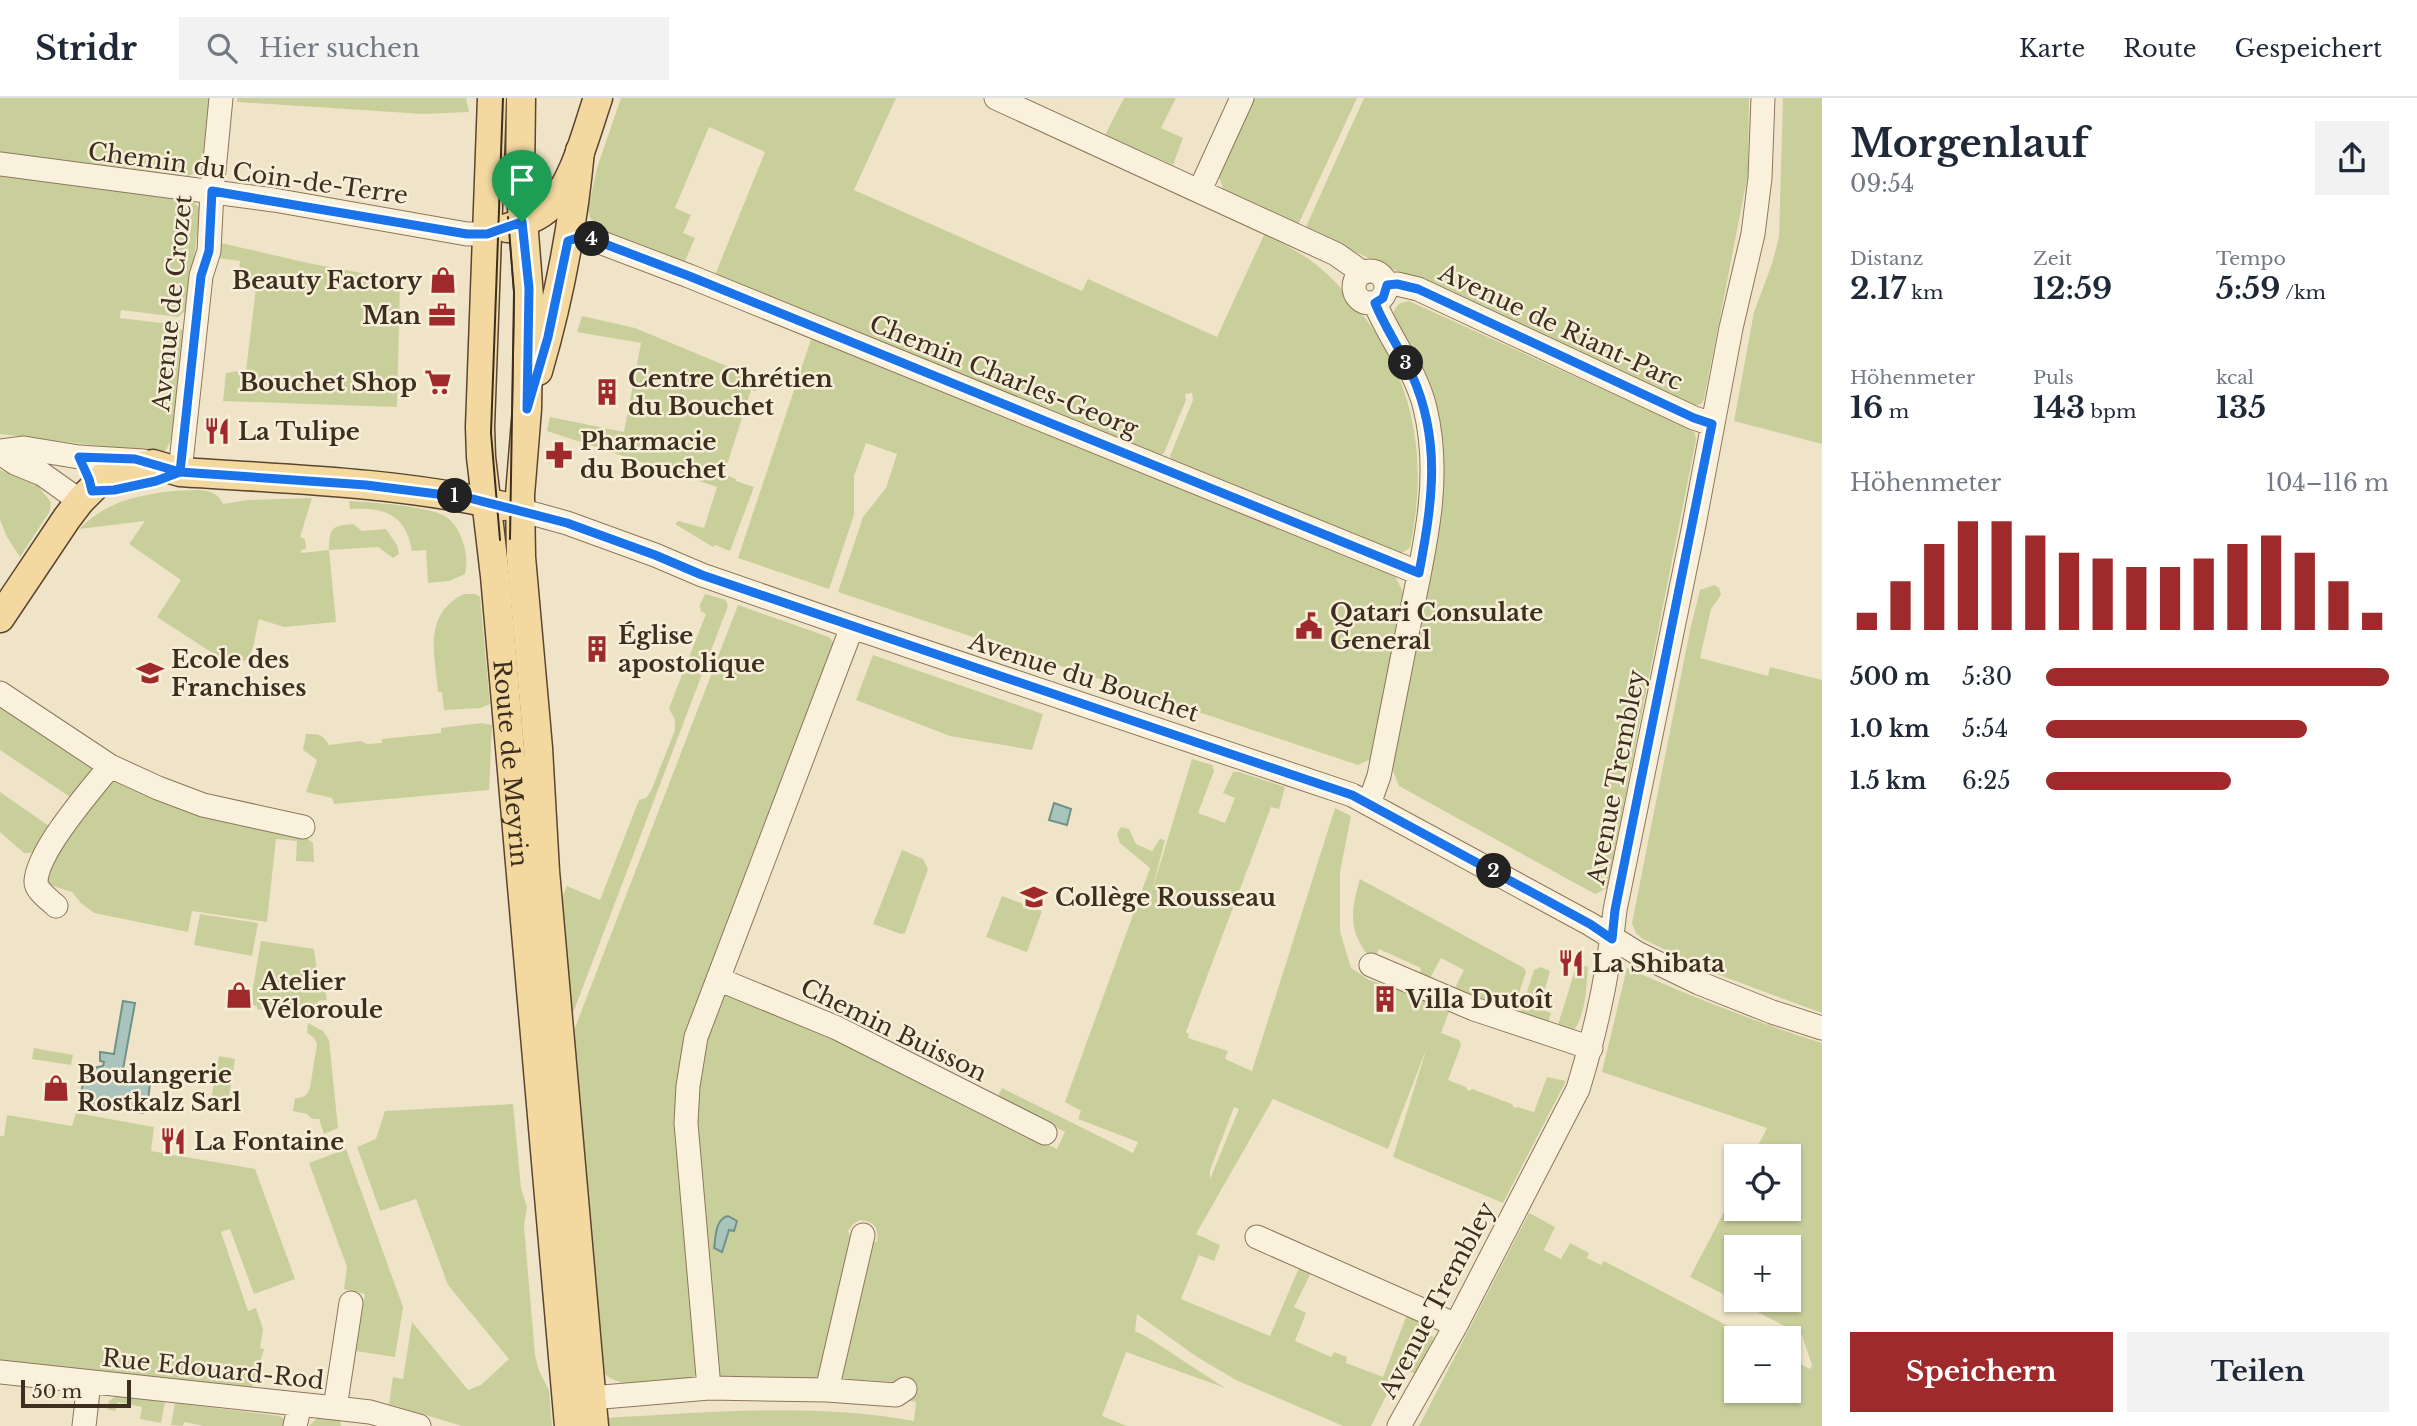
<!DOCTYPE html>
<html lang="de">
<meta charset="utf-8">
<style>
:root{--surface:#fff;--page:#f2f2f3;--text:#1f2937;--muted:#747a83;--line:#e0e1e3;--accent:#9e2a2b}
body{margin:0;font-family:"Libre Baskerville",serif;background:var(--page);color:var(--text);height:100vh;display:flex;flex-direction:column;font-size:26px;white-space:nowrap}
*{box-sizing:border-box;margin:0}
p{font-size:23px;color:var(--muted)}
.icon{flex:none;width:38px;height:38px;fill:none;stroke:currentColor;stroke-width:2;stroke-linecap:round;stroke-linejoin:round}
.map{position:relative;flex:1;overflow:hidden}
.drawer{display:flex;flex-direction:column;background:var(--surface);width:595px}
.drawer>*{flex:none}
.tools{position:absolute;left:1724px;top:1046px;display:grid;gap:14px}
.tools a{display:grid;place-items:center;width:77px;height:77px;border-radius:0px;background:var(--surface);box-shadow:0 2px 5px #0004;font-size:35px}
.scale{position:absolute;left:21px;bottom:18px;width:110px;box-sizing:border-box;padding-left:7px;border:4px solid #3d2e20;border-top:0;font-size:19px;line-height:24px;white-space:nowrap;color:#3d2e20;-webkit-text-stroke:5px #f7eed8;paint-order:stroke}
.pin{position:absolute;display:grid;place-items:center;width:60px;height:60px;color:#fff;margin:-72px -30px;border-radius:50% 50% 50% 0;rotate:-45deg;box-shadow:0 0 7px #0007}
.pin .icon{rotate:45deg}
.km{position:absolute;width:35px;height:35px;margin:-18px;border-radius:50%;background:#222;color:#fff;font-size:19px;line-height:35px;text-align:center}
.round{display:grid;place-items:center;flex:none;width:74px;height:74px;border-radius:0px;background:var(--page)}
.head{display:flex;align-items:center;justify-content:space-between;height:119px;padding:0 28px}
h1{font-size:38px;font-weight:700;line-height:52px}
.metrics{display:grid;grid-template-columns:repeat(3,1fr);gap:10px;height:119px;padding:7px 28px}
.metrics div{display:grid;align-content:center}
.metrics b{font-size:30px;font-weight:700}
.metrics small{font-size:19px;font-weight:400}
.metrics p{font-size:19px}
.chart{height:196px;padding:14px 28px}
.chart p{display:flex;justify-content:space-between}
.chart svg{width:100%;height:126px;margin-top:7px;stroke:var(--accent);stroke-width:6}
.action{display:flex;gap:14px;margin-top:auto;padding:14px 28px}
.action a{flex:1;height:80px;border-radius:0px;background:var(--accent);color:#fff;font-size:28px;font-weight:700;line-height:80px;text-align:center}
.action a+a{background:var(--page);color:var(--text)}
ul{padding:0 28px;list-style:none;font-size:23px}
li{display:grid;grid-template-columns:112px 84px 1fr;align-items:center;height:52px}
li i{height:18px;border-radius:9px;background:var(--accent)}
header{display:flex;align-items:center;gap:42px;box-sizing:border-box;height:98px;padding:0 35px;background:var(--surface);border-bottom:2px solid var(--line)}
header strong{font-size:33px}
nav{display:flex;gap:38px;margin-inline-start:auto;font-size:24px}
.search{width:490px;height:63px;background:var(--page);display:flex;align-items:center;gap:18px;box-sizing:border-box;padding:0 24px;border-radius:0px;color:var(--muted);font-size:26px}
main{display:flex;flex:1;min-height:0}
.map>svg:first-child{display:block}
.green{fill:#c9cf9b;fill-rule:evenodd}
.water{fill:#a9c4bc;stroke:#6f938a;stroke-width:2}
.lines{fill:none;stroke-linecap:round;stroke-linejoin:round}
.minor-casing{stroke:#8d765c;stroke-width:25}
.major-casing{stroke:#5b4430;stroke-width:31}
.minor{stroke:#faf1dc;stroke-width:23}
.major{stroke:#f3d9a0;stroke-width:28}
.tram{stroke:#3d2e20;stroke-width:2}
.route-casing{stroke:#fff;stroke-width:14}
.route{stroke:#1a73e8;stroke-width:9}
.labels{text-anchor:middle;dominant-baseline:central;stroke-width:5;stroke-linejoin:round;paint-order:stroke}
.street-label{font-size:24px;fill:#3d2e20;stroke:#f7eed8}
.poi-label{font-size:24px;font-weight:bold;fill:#3d2e20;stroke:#f7eed8;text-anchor:start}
</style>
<header>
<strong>Stridr</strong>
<div class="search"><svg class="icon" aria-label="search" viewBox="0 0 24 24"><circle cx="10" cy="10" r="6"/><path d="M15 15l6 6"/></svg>Hier suchen</div>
<nav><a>Karte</a><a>Route</a><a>Gespeichert</a></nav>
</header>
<main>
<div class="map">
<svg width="1822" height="1328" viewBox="0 0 1822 1328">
<rect width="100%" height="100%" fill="#f0e4c8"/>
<!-- green -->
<path class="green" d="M0 0H209L202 65 197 74 188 78 0 54Z
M237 0H466L469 14 423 16 237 4Z
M621 0H896L854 92 1082 193 1088 181 1217 239 1264 137C1310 157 1329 174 1359 212 1416 284 1428 362 1410 450L1398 457 1172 364 1170 358 1193 302 1192 295 1185 296 1186 302 1164 355 1158 358 715 177 765 54 709 29 675 110 691 117 683 135 695 140 685 163 601 131 590 120 588 111 597 70Z
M1124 0H1176L1161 30 1183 40 1173 67 1105 37Z
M1255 0H1357L1298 127 1224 93 1219 79Z
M1364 0H1749L1748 76 1704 301 1701 306 1692 308 1305 131Z
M1783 0H1822V346L1734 323 1754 214 1772 166 1779 139Z
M0 77 193 103 200 111 188 211 178 219 121 212 120 220 178 227 185 236 174 335 166 352 160 355 0 336Z
M221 145 308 165 400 182 397 309 223 303 226 275 246 272 256 190 238 182 240 163 218 160Z
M1409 203 1690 331 1695 335 1696 342 1607 790 1595 796 1399 688 1392 670 1441 405 1393 219C1394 208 1398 205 1409 203Z
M582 218 635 230 760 282 756 293 751 292 724 376 736 381V383L754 389 730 453 715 447 713 449 675 426 678 423 704 430 717 389 547 333 550 319 624 334 641 245 577 234Z
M811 241 1395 478 1403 494 1373 660 1358 667 838 494 863 419 886 390 897 356 866 345 854 378V417L829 491 738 460Z
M0 372 37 387 51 404 50 413 20 459 7 439 0 422Z
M173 393C191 393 215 387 223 406L247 402 312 400 300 439 305 441 306 451 301 452V455L329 452C330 430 330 428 353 426L362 433 386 431 397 447 399 456 393 460 378 449 329 452 336 524 284 529 259 521C253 542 256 570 228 565L157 519 181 482 129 446 145 423 79 431C108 403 134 398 173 393Z
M349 403C371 404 424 408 443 417 461 426 470 457 465 476L449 483 428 485 426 452 412 453C406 416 384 409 350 411Z
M1714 487 1719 490 1721 497 1711 511 1700 560 1768 578 1770 569 1822 582V915L1714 875 1643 841 1636 835 1632 825 1690 532 1700 492Z
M464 496H475L480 499 490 606 481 610 444 612 442 594H438C435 556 422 517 464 496Z
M705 496 726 502 728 508 570 923 559 806 567 788 600 802 639 702 646 700 651 693 675 632V622L669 610 706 516 700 513 701 510 699 509Z
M738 507 829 539 834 545 690 936 698 1270 695 1278 688 1282C664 1284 620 1294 603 1274L571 940Z
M873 557 1043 616 1032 652 950 638 856 602Z
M0 603 95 671 73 701 0 652Z
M481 625 492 627 489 692 334 706 332 700 306 694 317 662 303 652 306 636C319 636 322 636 329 647L361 643 367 646 382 645V641L441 635V630Z
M1192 661 1212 667 1214 673 1198 715 1225 725 1235 700 1223 695 1233 674H1239L1285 689 1279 711 1271 709 1186 934 1189 936 1188 940 1228 953 1225 961 1252 973 1335 710 1351 718 1340 774V833L1351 870 1369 882 1451 908 1441 935 1459 942 1461 947 1448 982 1466 989 1468 993 1472 991 1512 1006 1514 1010 1518 1009 1534 1014 1547 979 1566 983 1503 1105 1393 1059 1427 949 1388 1051 1273 1001 1196 1136 1220 1147 1214 1163 1199 1157 1181 1201 1270 1238 1298 1172 1306 1168 1313 1171 1294 1209 1306 1215 1295 1243 1331 1259 1334 1254 1347 1259 1346 1265 1383 1279 1408 1214 1421 1220 1418 1231 1434 1239 1416 1276 1400 1270 1371 1328H1343L1236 1282 1197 1259 1137 1216 1135 1233 1147 1239 1225 1290 1126 1254 1102 1318 1127 1328H606L605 1320C707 1314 813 1305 914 1323L916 1304 905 1302 913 1285 844 1281 839 1278 866 1150 877 1143C879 1129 874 1124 860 1122L853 1126 848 1133 855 1147 822 1277 814 1280H725L718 1277 696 1007 703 953 719 900 726 896 855 949 1057 1051 1065 1034 997 1000 1002 990 1133 1055 1138 1044 1078 1021 1081 1013 1065 1004 1150 770 1120 745 1117 736 1121 729 1129 731 1136 746 1152 753 1160 741 1165 742 1151 796ZM1234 1009 1239 1011 1210 1081V1072Z
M111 679 303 737 313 745 314 764 296 763 297 743 276 741 267 824 192 813 188 834 94 815 81 805 72 794 47 786 41 775Z
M0 694 52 730 34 755H24L0 734Z
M902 752 923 761 928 771 905 835 901 836 873 826Z
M1360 781 1524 870 1526 874 1512 916 1506 914 1509 904 1487 895 1483 906 1457 896 1456 888 1464 872 1441 860 1430 880 1419 881 1421 870 1379 851 1373 863C1348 835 1350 815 1360 781Z
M1002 798 1042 813 1027 854 986 839Z
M200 816 258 825 252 858 194 847Z
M261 843 314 851 319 889 325 891 327 902 318 903 319 921 257 911V908L250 906Z
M1577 866 1588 869C1586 893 1586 921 1569 938L1556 933Z
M1541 869 1550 873 1542 902 1538 901 1536 904 1540 911 1551 915 1546 930 1519 919 1534 872Z
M1627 870C1691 898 1755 924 1822 945V1328H1419L1529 1115 1555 1129 1544 1152 1561 1161 1570 1145 1589 1155 1587 1160 1601 1167 1604 1163 1753 1241H1736V1293H1788L1789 1260 1810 1271 1812 1267 1802 1237 1690 1179 1736 1091V1111H1788V1059H1752L1767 1030 1602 974ZM1736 1150H1788V1202H1736Z
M308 925 323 933 329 942 338 1030 324 1036 319 1021H312L307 1016 293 1013 295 1000C303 1000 307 998 310 990L317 946 314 940 307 935Z
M34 950 73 957 71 967 32 961Z
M219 958 235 961 227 1010 210 1007Z
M513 1006 521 1090 527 1109 524 1128 535 1257 539 1273 549 1292 552 1328H462L389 1306 393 1279 403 1281 412 1224 468 1292 481 1287 509 1261 448 1187 416 1101 380 1113 357 1049 376 1041 385 1013Z
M76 1015 154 1029 151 1053 255 1071 295 1181 254 1196 230 1131 221 1134 248 1213 256 1210 263 1231 260 1250 264 1251 252 1290 32 1270 0 1263V1038H4L7 1017 72 1028Z
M346 1051 403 1209 395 1259 355 1253 365 1196 344 1191 347 1169 309 1065Z
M116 1298 165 1304 161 1325 140 1321 142 1309 118 1304 115 1313 107 1311 109 1303Z
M175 1305 280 1318 284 1321 285 1328H204L184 1324 183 1328 171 1327Z
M325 1318 340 1320 341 1328H309L317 1320Z"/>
<!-- water -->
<path class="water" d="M1054 705 1071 711 1067 727 1049 722Z
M123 903 135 905 123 971 151 976 148 1002H145L143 1015 79 1004 85 976 93 970 103 968 104 964 100 963V954L114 956Z
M728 1118 737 1123 734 1133 729 1132 722 1154 714 1150C716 1139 715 1121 728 1118Z"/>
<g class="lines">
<defs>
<path id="minor" d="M996 0 1336 156 1363 175
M0 66 274 102 467 136H487
M1200 92 1242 0
M568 143 580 139 589 140 689 178 1419 475
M1354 189a16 16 0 1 1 32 0a16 16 0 1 1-32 0Z
M1387 187 1397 186 1418 191 1694 320 1712 326
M0 353 24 350 79 359 143 363
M0 355 15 365 42 376 80 403
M180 374 201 178 209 153 212 93 221 0
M520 412 567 425 655 457 702 477 852 529 1352 697 1590 826 1637 855 1699 885 1772 914 1822 930
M0 595 110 668 158 690 203 707 303 729
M1369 706 1379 678C1390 624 1400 570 1411 516 1425 448 1442 379 1425 310 1416 272 1389 240 1375 205
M56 808C50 802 35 792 36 783 38 752 90 693 110 668
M1371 867 1474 911 1591 950
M718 881 837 930 1045 1035
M1257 1139 1456 1227
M0 1274 335 1310 370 1314 419 1328
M709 1290 686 1025 688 988 696 939 852 529
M827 1292 863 1137
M591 1300 709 1290 827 1292 896 1297 905 1291
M335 1310 351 1205
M84 1328 89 1285
M295 1328 300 1307
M1399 1328 1456 1227 1578 991C1596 933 1609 873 1615 812L1693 432 1731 230 1753 136 1760 80 1763 0"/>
<g id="major">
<path id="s1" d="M492 0 480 329 481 359 495 478 569 1328"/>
<path d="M521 0 520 84 529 199 527 311 520 397 521 459 538 650 545 773 594 1328"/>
<path d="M507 130C522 125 539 119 550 108 574 86 587 31 598 0"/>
<path d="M538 273C559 201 573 127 580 53"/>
<path d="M0 520 67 420 80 403 108 375 153 366 180 374C288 381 398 384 503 408"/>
</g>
</defs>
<!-- minor casing -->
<use href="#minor" class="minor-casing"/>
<!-- major casing -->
<use href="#major" class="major-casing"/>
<!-- minor -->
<use href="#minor" class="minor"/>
<!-- major -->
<use href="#major" class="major"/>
<!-- tram -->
<path class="tram" d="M508 119 514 194 510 441
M500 442 491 335 503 0"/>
</g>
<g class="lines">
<defs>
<path id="route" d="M522 124 487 136H467L212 93 209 153 201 178 180 374 135 361 79 359 89 381 92 393 114 392 156 383 180 374 366 387 469 400 567 425 655 457 702 477 1352 697 1590 826 1612 841 1615 812 1712 326 1694 320 1418 191 1397 186 1387 187 1383 200 1375 205C1385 230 1401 252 1412 277 1442 344 1432 406 1419 475L689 178 589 140 580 139 568 143 548 239 527 311 529 190 522 124"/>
</defs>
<!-- route casing -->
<use href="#route" class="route-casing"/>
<!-- route -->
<use href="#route" class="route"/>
</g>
<!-- icons -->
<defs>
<symbol id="shop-bare" viewBox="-9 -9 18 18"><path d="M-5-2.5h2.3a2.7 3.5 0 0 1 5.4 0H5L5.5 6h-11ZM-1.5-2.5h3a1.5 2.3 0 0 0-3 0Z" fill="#9e2a2b" stroke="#f7eed8" stroke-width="2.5" paint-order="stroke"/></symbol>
<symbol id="office-bare" viewBox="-9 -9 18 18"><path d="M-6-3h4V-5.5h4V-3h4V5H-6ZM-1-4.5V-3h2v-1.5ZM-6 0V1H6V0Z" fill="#9e2a2b" stroke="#f7eed8" stroke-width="2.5" paint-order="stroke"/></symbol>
<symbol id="supermarket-bare" viewBox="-9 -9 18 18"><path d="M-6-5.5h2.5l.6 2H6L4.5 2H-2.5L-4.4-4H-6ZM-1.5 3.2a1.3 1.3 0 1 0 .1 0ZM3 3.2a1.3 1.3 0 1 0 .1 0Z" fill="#9e2a2b" stroke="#f7eed8" stroke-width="2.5" paint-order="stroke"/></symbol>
<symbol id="building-bare" viewBox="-9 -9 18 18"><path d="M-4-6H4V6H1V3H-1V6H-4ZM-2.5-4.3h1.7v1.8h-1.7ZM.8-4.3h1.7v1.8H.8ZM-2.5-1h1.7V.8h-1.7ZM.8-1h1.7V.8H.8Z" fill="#9e2a2b" stroke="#f7eed8" stroke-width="2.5" paint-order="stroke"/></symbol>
<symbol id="restaurant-bare" viewBox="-9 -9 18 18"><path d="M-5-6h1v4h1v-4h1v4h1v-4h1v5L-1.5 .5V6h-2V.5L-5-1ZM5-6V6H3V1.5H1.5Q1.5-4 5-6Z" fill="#9e2a2b" stroke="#f7eed8" stroke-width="2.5" paint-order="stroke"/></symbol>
<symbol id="pharmacy-bare" viewBox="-9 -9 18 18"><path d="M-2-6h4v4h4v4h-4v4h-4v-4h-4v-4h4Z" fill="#9e2a2b" stroke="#f7eed8" stroke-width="2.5" paint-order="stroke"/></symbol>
<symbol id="civic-bare" viewBox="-9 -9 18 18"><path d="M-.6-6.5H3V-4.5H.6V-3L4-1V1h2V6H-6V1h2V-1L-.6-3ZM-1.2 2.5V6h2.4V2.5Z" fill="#9e2a2b" stroke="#f7eed8" stroke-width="2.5" paint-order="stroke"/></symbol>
<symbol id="school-bare" viewBox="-9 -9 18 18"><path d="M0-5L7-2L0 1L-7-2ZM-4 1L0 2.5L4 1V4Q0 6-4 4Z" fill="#9e2a2b" stroke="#f7eed8" stroke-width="2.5" paint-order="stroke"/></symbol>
</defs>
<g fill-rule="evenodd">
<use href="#shop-bare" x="424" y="163" width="38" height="38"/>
<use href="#office-bare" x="423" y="198" width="38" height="38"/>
<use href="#supermarket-bare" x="419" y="265" width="38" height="38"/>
<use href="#building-bare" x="588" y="275" width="38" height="38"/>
<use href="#restaurant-bare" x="198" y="314" width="38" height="38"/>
<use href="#pharmacy-bare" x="540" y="338" width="38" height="38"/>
<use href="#civic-bare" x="1290" y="509" width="38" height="38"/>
<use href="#building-bare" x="578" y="532" width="38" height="38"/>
<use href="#school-bare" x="131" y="556" width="38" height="38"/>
<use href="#school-bare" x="1015" y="780" width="38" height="38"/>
<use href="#restaurant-bare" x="1552" y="846" width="38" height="38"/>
<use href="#shop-bare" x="220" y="878" width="38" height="38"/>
<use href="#building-bare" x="1366" y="882" width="38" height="38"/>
<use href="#shop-bare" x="37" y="971" width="38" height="38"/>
<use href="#restaurant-bare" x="154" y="1024" width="38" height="38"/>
</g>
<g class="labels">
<!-- street labels -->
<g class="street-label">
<text transform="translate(248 75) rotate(8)">Chemin du Coin-de-Terre</text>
<text transform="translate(172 205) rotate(-84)">Avenue de Crozet</text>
<text transform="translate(1561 229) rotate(25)">Avenue de Riant-Parc</text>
<text transform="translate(1004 278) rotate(22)">Chemin Charles-Georg</text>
<text transform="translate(1084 579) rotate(18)">Avenue du Bouchet</text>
<text stroke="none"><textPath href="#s1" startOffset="667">Route de Meyrin</textPath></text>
<text transform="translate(1616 679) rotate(-79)">Avenue Trembley</text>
<text transform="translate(894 932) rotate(26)">Chemin Buisson</text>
<text transform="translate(1437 1202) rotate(-62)">Avenue Trembley</text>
<text transform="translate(213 1271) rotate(6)">Rue Edouard-Rod</text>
</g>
<!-- poi labels -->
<g class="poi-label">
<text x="422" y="182" text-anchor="end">Beauty Factory</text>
<text x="421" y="217" text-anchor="end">Man</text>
<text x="628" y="280">Centre Chrétien<tspan x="628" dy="28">du Bouchet</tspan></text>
<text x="417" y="284" text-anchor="end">Bouchet Shop</text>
<text x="238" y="333">La Tulipe</text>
<text x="580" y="343">Pharmacie<tspan x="580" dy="28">du Bouchet</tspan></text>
<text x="1330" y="514">Qatari Consulate<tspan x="1330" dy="28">General</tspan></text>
<text x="618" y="537">Église<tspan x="618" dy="28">apostolique</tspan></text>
<text x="171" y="561">Ecole des<tspan x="171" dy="28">Franchises</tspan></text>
<text x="1055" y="799">Collège Rousseau</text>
<text x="1592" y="865">La Shibata</text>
<text x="260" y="883">Atelier<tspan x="260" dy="28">Véloroule</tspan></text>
<text x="1406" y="901">Villa Dutoît</text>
<text x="77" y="976">Boulangerie<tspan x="77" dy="28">Rostkalz Sarl</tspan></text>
<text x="194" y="1043">La Fontaine</text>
</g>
</g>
</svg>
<div class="tools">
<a><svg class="icon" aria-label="locate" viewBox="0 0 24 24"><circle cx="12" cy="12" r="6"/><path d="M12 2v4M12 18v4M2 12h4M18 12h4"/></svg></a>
<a>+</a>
<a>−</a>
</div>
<div class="scale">50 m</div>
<div class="pin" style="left:522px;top:124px;background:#1e9e55"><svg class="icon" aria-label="arrive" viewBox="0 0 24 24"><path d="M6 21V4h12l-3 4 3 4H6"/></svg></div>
<b class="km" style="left:455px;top:398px">1</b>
<b class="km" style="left:1494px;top:773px">2</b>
<b class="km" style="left:1406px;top:265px">3</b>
<b class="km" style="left:592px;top:141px">4</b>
</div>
<section class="drawer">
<div class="head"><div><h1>Morgenlauf</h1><p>09:54</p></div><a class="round"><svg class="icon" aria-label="share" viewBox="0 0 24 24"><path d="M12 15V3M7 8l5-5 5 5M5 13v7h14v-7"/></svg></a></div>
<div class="metrics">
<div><p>Distanz</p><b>2.17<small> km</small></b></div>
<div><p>Zeit</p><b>12:59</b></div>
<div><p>Tempo</p><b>5:59<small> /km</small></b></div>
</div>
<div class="metrics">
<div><p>Höhenmeter</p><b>16<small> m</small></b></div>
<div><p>Puls</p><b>143<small> bpm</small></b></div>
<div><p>kcal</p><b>135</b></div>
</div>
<div class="chart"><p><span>Höhenmeter</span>104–116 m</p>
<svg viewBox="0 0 160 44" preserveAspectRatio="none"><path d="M5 44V38M15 44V27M25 44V14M35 44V6M45 44V6M55 44V11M65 44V17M75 44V19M85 44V22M95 44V22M105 44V19M115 44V14M125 44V11M135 44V17M145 44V27M155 44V38"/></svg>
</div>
<ul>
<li><b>500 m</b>5:30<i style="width:100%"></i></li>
<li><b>1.0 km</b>5:54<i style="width:76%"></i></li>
<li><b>1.5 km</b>6:25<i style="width:54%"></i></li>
</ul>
<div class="action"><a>Speichern</a><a>Teilen</a></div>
</section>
</main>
